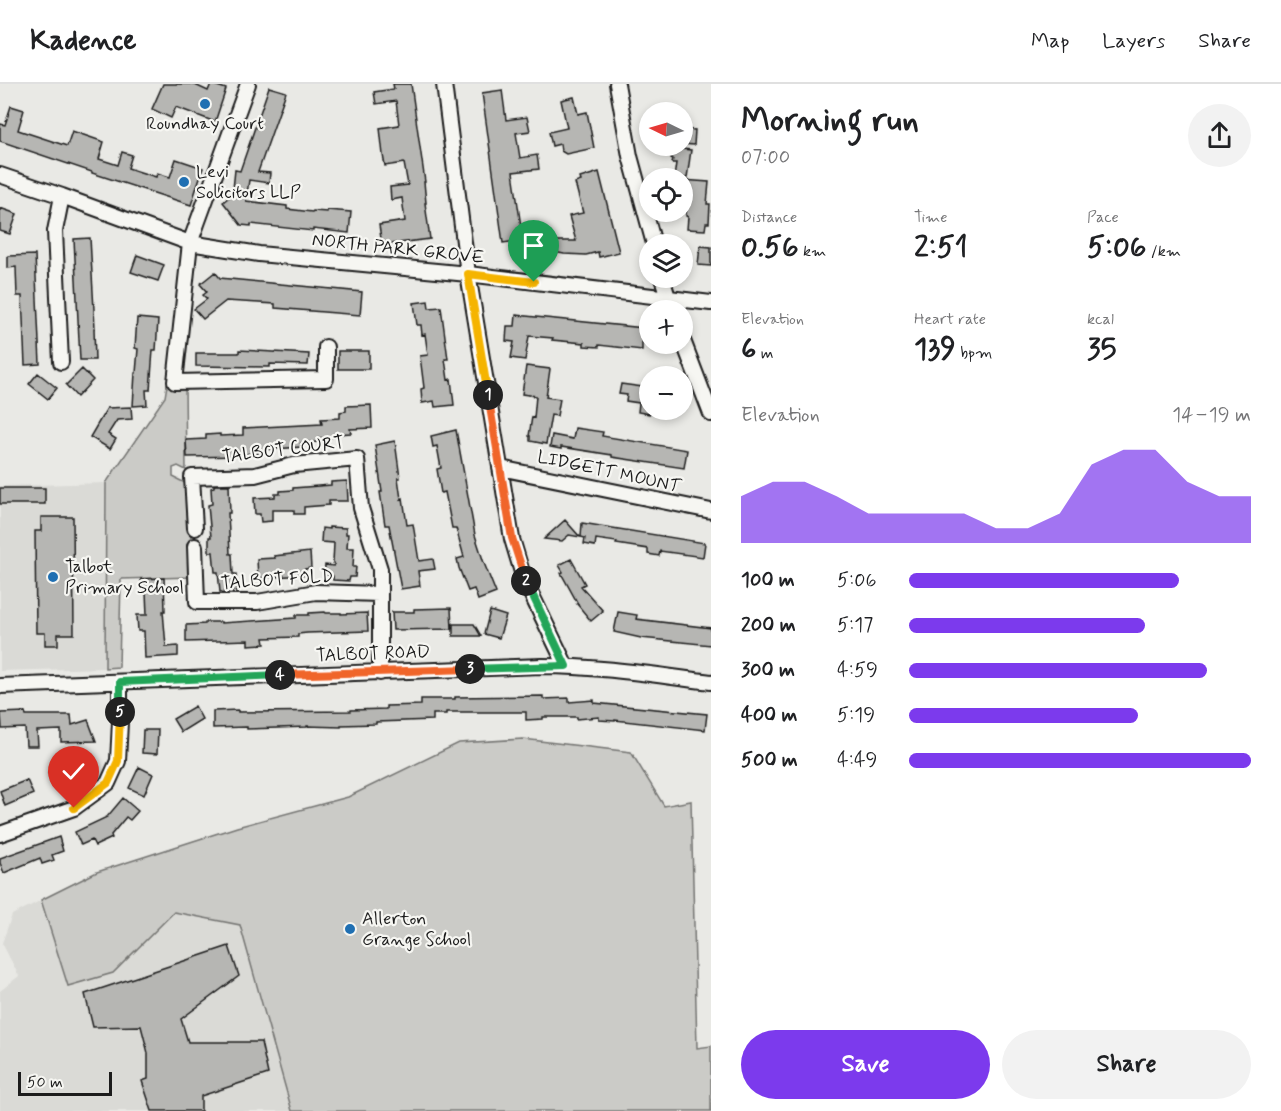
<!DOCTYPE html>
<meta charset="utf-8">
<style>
:root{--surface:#fff;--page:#f2f2f2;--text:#202124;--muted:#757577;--line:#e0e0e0;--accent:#7c3aed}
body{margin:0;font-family:Mynerve,sans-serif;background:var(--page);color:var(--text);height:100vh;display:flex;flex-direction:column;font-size:22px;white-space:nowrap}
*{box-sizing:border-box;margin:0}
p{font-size:20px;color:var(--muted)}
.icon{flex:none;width:33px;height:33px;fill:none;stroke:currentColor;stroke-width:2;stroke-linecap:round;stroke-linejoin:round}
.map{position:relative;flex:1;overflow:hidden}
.sheet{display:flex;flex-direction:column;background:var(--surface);width:570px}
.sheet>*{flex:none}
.needle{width:39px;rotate:275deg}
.buttons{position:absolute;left:639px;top:18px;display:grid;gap:12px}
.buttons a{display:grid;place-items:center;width:54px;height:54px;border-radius:50%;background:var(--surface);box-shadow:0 3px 9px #0003;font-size:30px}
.scale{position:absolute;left:18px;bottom:15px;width:94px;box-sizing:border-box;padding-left:6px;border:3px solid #1c1c1c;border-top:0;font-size:16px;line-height:21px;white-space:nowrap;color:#1c1c1c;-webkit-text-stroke:4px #f6f6f2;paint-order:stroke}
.pin{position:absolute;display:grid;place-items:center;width:51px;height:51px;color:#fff;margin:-62px -26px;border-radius:50% 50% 50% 0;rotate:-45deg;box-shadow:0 0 6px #0007}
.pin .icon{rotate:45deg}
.km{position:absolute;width:30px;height:30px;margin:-15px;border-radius:50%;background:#222;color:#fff;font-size:16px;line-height:30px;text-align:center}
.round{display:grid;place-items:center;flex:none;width:63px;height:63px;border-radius:32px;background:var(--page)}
.head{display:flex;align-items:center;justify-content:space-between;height:102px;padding:0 30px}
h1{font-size:33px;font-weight:800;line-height:45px}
.figures{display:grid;grid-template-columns:repeat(3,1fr);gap:9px;height:102px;padding:6px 30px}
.figures div{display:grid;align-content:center}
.figures b{font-size:30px;font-weight:800}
.figures small{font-size:16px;font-weight:400}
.figures p{font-size:16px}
.chart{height:168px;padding:12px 30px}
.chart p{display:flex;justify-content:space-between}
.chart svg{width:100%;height:108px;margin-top:6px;fill:var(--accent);opacity:.7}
.action{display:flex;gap:12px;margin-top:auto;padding:12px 30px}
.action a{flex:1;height:69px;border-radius:36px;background:var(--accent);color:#fff;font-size:24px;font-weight:800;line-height:69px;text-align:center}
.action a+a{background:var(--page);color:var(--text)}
ul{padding:0 30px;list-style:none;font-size:20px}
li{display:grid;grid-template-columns:96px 72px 1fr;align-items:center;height:45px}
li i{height:15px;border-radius:8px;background:var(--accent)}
header{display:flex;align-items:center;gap:36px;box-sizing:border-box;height:84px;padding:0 30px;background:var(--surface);border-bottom:2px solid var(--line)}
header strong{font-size:28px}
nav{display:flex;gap:33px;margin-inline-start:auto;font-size:21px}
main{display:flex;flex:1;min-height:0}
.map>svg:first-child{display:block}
.built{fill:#dadad6}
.green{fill:#cbcbc7;stroke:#747472;stroke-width:1.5}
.building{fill:#b6b6b3;stroke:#1c1c1c;stroke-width:1.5}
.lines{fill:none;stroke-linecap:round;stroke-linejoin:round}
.minor-casing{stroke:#1c1c1c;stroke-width:18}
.minor{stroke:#f6f6f2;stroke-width:14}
.split-1-casing{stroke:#fff;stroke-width:12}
.split-2-casing{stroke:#fff;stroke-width:12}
.split-3-casing{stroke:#fff;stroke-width:12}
.split-4-casing{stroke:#fff;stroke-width:12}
.split-5-casing{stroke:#fff;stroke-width:12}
.split-6-casing{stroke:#fff;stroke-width:12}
.split-1{stroke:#f5b400;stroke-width:8}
.split-2{stroke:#f0652b;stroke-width:8}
.split-3{stroke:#22a559;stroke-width:8}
.split-4{stroke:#f0652b;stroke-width:8}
.split-5{stroke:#22a559;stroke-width:8}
.split-6{stroke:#f5b400;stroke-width:8}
.poi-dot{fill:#1f6fb2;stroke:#f6f6f2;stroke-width:2}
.labels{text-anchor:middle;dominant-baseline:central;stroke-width:4.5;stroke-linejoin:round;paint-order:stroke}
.poi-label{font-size:18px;fill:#1c1c1c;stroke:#f6f6f2;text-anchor:start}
.street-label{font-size:18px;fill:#1c1c1c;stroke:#f6f6f2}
</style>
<header>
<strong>Kadence</strong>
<nav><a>Map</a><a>Layers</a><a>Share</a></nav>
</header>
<main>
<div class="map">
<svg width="711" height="1027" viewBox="0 0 711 1027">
<rect width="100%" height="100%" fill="#e9e9e5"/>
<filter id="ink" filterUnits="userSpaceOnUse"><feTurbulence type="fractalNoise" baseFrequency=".0167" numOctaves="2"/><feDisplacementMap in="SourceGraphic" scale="12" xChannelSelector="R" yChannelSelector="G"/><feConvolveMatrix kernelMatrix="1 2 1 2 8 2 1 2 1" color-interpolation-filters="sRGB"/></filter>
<g filter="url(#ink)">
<!-- built -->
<path class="built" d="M106 399 105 584 0 587V402Z
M523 655 631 668 664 722 691 717 697 965 711 1027H0V907L19 892 2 859 12 831 97 788 237 743 348 713 459 659Z"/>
<!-- green -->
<path class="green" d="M167 301 185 302 186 386 178 382 173 384V393L183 398 188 402 193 493 121 495 119 583 105 584 106 399 165 313Z
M523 655 631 668 664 722 691 717 697 964 711 962V1027H292L240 841 174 828 113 889 68 902 41 816 97 788 237 743 348 713 459 659Z"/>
<!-- building -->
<path class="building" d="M163 0H193L208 7 211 0 226 5 215 38 176 23 171 34 152 25Z
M393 0H411L425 98H424L426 119H425L430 155 382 161 379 141 405 137 402 114 391 116 390 103 408 101 404 79 385 82 383 71 380 44 399 41 396 17 376 20 374 8 394 5Z
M269 3 286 8 258 88 270 89 269 99 249 96 246 117 287 122V125L312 128 313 127 327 128V126L351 128 349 149 313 145V147L251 140V142L241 141 223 118 229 113 226 110 233 105 235 86 240 87Z
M502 6 506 36 527 33 530 47 516 49 520 74 537 71 539 85 513 88 523 156 503 159 482 9Z
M574 13 578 30 587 28 594 64 566 70 561 67 560 60 552 62 549 48 567 44 561 16Z
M11 22 24 26 18 46 67 62 72 47 104 58 99 75 118 81 122 68 132 71 128 84 137 87 156 93 157 89 170 93 176 75 203 84 191 121 92 89V88L0 57V40L5 41Z
M682 45 695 46 694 61 682 60Z
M672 64 691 66 687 94H674L676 79H672L673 75 671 74Z
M599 88 619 168 599 173 598 168 586 171 564 170 538 165 539 154 555 157H576L569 132 583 129 575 99 581 97 580 94Z
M682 96 709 98 707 120H710L709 139H706L705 146 687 145 688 133 686 132 687 117 682 116Z
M0 124 17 130 10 150 0 147Z
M90 154 95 244H94L95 276H80L74 155Z
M700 162 711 163V182L698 181Z
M35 171 40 280 25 281 22 212H17L16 183 8 184V172Z
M137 171 164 181 158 197 131 188Z
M215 188 220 194 362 208 360 231 275 224V220L226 217 203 235 194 225 207 215 203 211 207 208 200 200Z
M428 217 429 224 441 223 448 275H445L448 296 451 295 454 321 435 323 434 317 422 319 421 305 424 304 420 272 428 271 425 250 422 251 421 241H417L414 219Z
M516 231 644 244 643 247H649L648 257 642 256V266L599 261V263L584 262V259L552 256 553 254 529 252 525 276 511 274 514 258 506 257 507 242H515Z
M137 234 158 236 156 266H153L150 306H146L147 321 133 322 135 289H136L138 265 135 264Z
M239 266 309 270 308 281 270 280V283L196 282V269H239Z
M338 267H369V285H338Z
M526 282 550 285 546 313 560 315 557 332 551 331 546 360 530 357V352H529L532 333 534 334 536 312 522 310Z
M82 285 93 296 77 313 66 301Z
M38 289 57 304 48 315 29 300Z
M621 300 650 304V330L638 328 639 319 626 317 627 311 619 310Z
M371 321 372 344 350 345 351 349 337 350 338 353 319 354V358L301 359V363L261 366V369L242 370V372L187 373 186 356 206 355V351L220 350V352L243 351V344L322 340 321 335 340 334V328L346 327V322Z
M131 323 132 335 117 336 108 350 116 355 110 365 90 353 107 324Z
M575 344 603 348 602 352 687 366 684 384 612 373V371L561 363V365L550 363 552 351 573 355Z
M456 346 475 451 484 479 496 509 478 516 474 505 468 507 459 484 457 475 464 473 456 444H452L445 408 441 409 437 385 441 384 437 362 433 363 431 352Z
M395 357 400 394H398L401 415 403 414 407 441 413 440 419 477 433 475 435 485 418 487 420 502 401 505 389 441H385L380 408H382L375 361Z
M347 397 348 417H329V421L304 423V430H294V426H272V437L261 438 260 430H255L254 414 275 413V410H280V407L293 406V404L331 401V398Z
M214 401H229L230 429H228L230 470H232L233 490H236L237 507 220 508 218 488H215L213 468H209V453H211L208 421 212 420 211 404 214 403Z
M0 404H45V420H0Z
M41 433H73L74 550H58V561H45V549H36L35 447H41Z
M565 436 580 453 569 451 562 457 544 455Z
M582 439 705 459 703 473 660 467 659 472 648 470V465L616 460 617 458 596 455 595 462 584 460 585 454 581 453Z
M329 443 346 444V450H348L347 464H354L353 483H356L355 493H350L349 497 333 496V492L324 491 325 481 334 482V479H333L334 459 321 458 322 444 329 445Z
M310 468 311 484 305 485V491L258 494 257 475 275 474 274 472Z
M571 475 585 500 581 502 603 527 591 537 577 520H578L561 489 563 488 559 481Z
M164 494 165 527H163L166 563 178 562V572L145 574 144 547H138L137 531H147L146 508H142L141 495Z
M451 524 452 545 393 546 392 528H414V525Z
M490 527 506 532 499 554 484 550Z
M325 528 326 529H341V530L367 529 368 547 307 549 298 550V553L264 554 265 560 248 561V556L186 558V541L205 540V538H221V539L296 534V531H309V529Z
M618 528 637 531 636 535 711 544V561L641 554 614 548Z
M453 540H474L481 552H453Z
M543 612V615L569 614V618L594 616V619L707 630 705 646 615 636V637L599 636V633L577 635V633H543V635L526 636V628H446V630H433V636L376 638V640L341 641V643L307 642V643L247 645V643L213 644V627L238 626V628L351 627V626L386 625V622L421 621V615H455V613Z
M195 622 202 635 181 648 173 635Z
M25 628 26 631H71L72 641 88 636 96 657 61 658V646L37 647 38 662H26L25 644 2 645 1 629Z
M143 646H158L157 670 142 669Z
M69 677 77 690 56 702 48 689Z
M139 683 153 690 144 711 129 704Z
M27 696 33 710 5 722 0 707Z
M123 714 138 727 130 736 126 733 111 751 112 754 95 762 92 756 81 761 75 748 107 733Z
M59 753 63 767 52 771 54 776 42 780 40 774 4 789 0 779V774Z
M229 862 239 892 181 935 188 958H261L268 990 201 1012V1027H152L142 997 148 995V969L141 942 93 943 85 910Z"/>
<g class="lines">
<defs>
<path id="minor" d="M248 0 190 159 175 298 326 295V263
M444 0 468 190 512 455 524 495 566 582
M617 0 630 72 654 160
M0 91 62 112 190 159 259 170 468 190 711 219
M662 194 672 226
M682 254 711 330
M61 278 55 147 62 112
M500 384 711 427
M195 444 192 393 255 391 294 381 357 375 361 424 380 485V589
M195 462 197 518H257L316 508 379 510
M0 602 542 582C598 582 655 591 711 598
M0 750 74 724 108 699 118 677 120 638V598"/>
</defs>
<!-- minor casing -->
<use href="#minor" class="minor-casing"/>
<!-- minor -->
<use href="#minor" class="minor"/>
</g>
</g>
<g class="lines" filter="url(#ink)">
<defs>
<path id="split-1" d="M488 311 468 190 534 198"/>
<path id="split-2" d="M488 311 512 454 526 497"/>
<path id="split-3" d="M470 585 566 582 526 497"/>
<path id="split-4" d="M280 591 470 585"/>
<path id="split-5" d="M120 628V598L280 591"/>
<path id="split-6" d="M74 724 108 699 118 677 120 628"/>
</defs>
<!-- split-1 casing -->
<use href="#split-1" class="split-1-casing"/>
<!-- split-2 casing -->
<use href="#split-2" class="split-2-casing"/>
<!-- split-3 casing -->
<use href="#split-3" class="split-3-casing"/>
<!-- split-4 casing -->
<use href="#split-4" class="split-4-casing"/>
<!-- split-5 casing -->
<use href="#split-5" class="split-5-casing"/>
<!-- split-6 casing -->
<use href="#split-6" class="split-6-casing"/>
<!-- split-1 -->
<use href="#split-1" class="split-1"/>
<!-- split-2 -->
<use href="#split-2" class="split-2"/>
<!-- split-3 -->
<use href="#split-3" class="split-3"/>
<!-- split-4 -->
<use href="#split-4" class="split-4"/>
<!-- split-5 -->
<use href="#split-5" class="split-5"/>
<!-- split-6 -->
<use href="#split-6" class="split-6"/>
</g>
<!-- markers -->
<g class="poi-dot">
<circle cx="205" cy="20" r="6"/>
<circle cx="184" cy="98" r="6"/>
<circle cx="53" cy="493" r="6"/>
<circle cx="350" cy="845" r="6"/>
</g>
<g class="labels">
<!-- poi labels -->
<g class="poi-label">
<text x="205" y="40" text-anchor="middle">Roundhay Court</text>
<text x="196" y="88">Levi<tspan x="196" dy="21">Solicitors LLP</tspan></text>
<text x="65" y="483">Talbot<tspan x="65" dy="21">Primary School</tspan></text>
<text x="362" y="835">Allerton<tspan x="362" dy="21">Grange School</tspan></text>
</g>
<!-- street labels -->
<g class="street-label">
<text transform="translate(398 165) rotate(6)">NORTH PARK GROVE</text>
<text transform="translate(283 366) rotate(-7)">TALBOT COURT</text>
<text transform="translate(609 388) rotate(12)">LIDGETT MOUNT</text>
<text transform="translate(277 496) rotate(-4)">TALBOT FOLD</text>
<text transform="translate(373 570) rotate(-2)">TALBOT ROAD</text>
</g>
</g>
</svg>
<div class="buttons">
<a><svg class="needle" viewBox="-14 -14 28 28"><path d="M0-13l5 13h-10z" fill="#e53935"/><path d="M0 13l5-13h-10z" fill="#757577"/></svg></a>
<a><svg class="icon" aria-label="locate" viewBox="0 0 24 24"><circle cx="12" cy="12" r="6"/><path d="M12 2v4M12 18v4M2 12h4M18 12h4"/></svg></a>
<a><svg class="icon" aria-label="layers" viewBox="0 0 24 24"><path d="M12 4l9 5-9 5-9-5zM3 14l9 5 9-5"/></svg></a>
<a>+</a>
<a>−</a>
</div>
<div class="scale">50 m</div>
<div class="pin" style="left:534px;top:198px;background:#1e9e55"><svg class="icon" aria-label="arrive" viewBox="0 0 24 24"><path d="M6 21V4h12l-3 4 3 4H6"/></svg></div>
<div class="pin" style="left:74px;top:724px;background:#d93025"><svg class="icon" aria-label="check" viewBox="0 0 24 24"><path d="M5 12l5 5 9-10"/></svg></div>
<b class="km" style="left:488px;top:311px">1</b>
<b class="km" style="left:526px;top:497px">2</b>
<b class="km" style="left:470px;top:585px">3</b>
<b class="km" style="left:280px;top:591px">4</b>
<b class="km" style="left:120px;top:628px">5</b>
</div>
<section class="sheet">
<div class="head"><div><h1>Morning run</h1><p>07:00</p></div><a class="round"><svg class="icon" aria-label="share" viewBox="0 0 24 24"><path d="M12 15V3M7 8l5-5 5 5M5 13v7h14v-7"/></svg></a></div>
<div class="figures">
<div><p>Distance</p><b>0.56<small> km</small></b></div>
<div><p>Time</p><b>2:51</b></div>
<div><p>Pace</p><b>5:06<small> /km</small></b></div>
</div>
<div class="figures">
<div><p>Elevation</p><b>6<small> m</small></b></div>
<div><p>Heart rate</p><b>139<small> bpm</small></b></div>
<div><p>kcal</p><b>35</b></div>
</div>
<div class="chart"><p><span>Elevation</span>14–19 m</p>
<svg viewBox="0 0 160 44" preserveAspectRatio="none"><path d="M0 44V25L10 19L20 19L30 25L40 32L50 32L60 32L70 32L80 38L90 38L100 32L110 12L120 6L130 6L140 19L150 25L160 25V44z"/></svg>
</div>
<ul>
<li><b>100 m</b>5:06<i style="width:79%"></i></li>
<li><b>200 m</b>5:17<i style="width:69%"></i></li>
<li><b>300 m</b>4:59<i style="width:87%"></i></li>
<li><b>400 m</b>5:19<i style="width:67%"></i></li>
<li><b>500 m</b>4:49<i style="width:100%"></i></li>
</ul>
<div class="action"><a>Save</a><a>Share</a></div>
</section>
</main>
